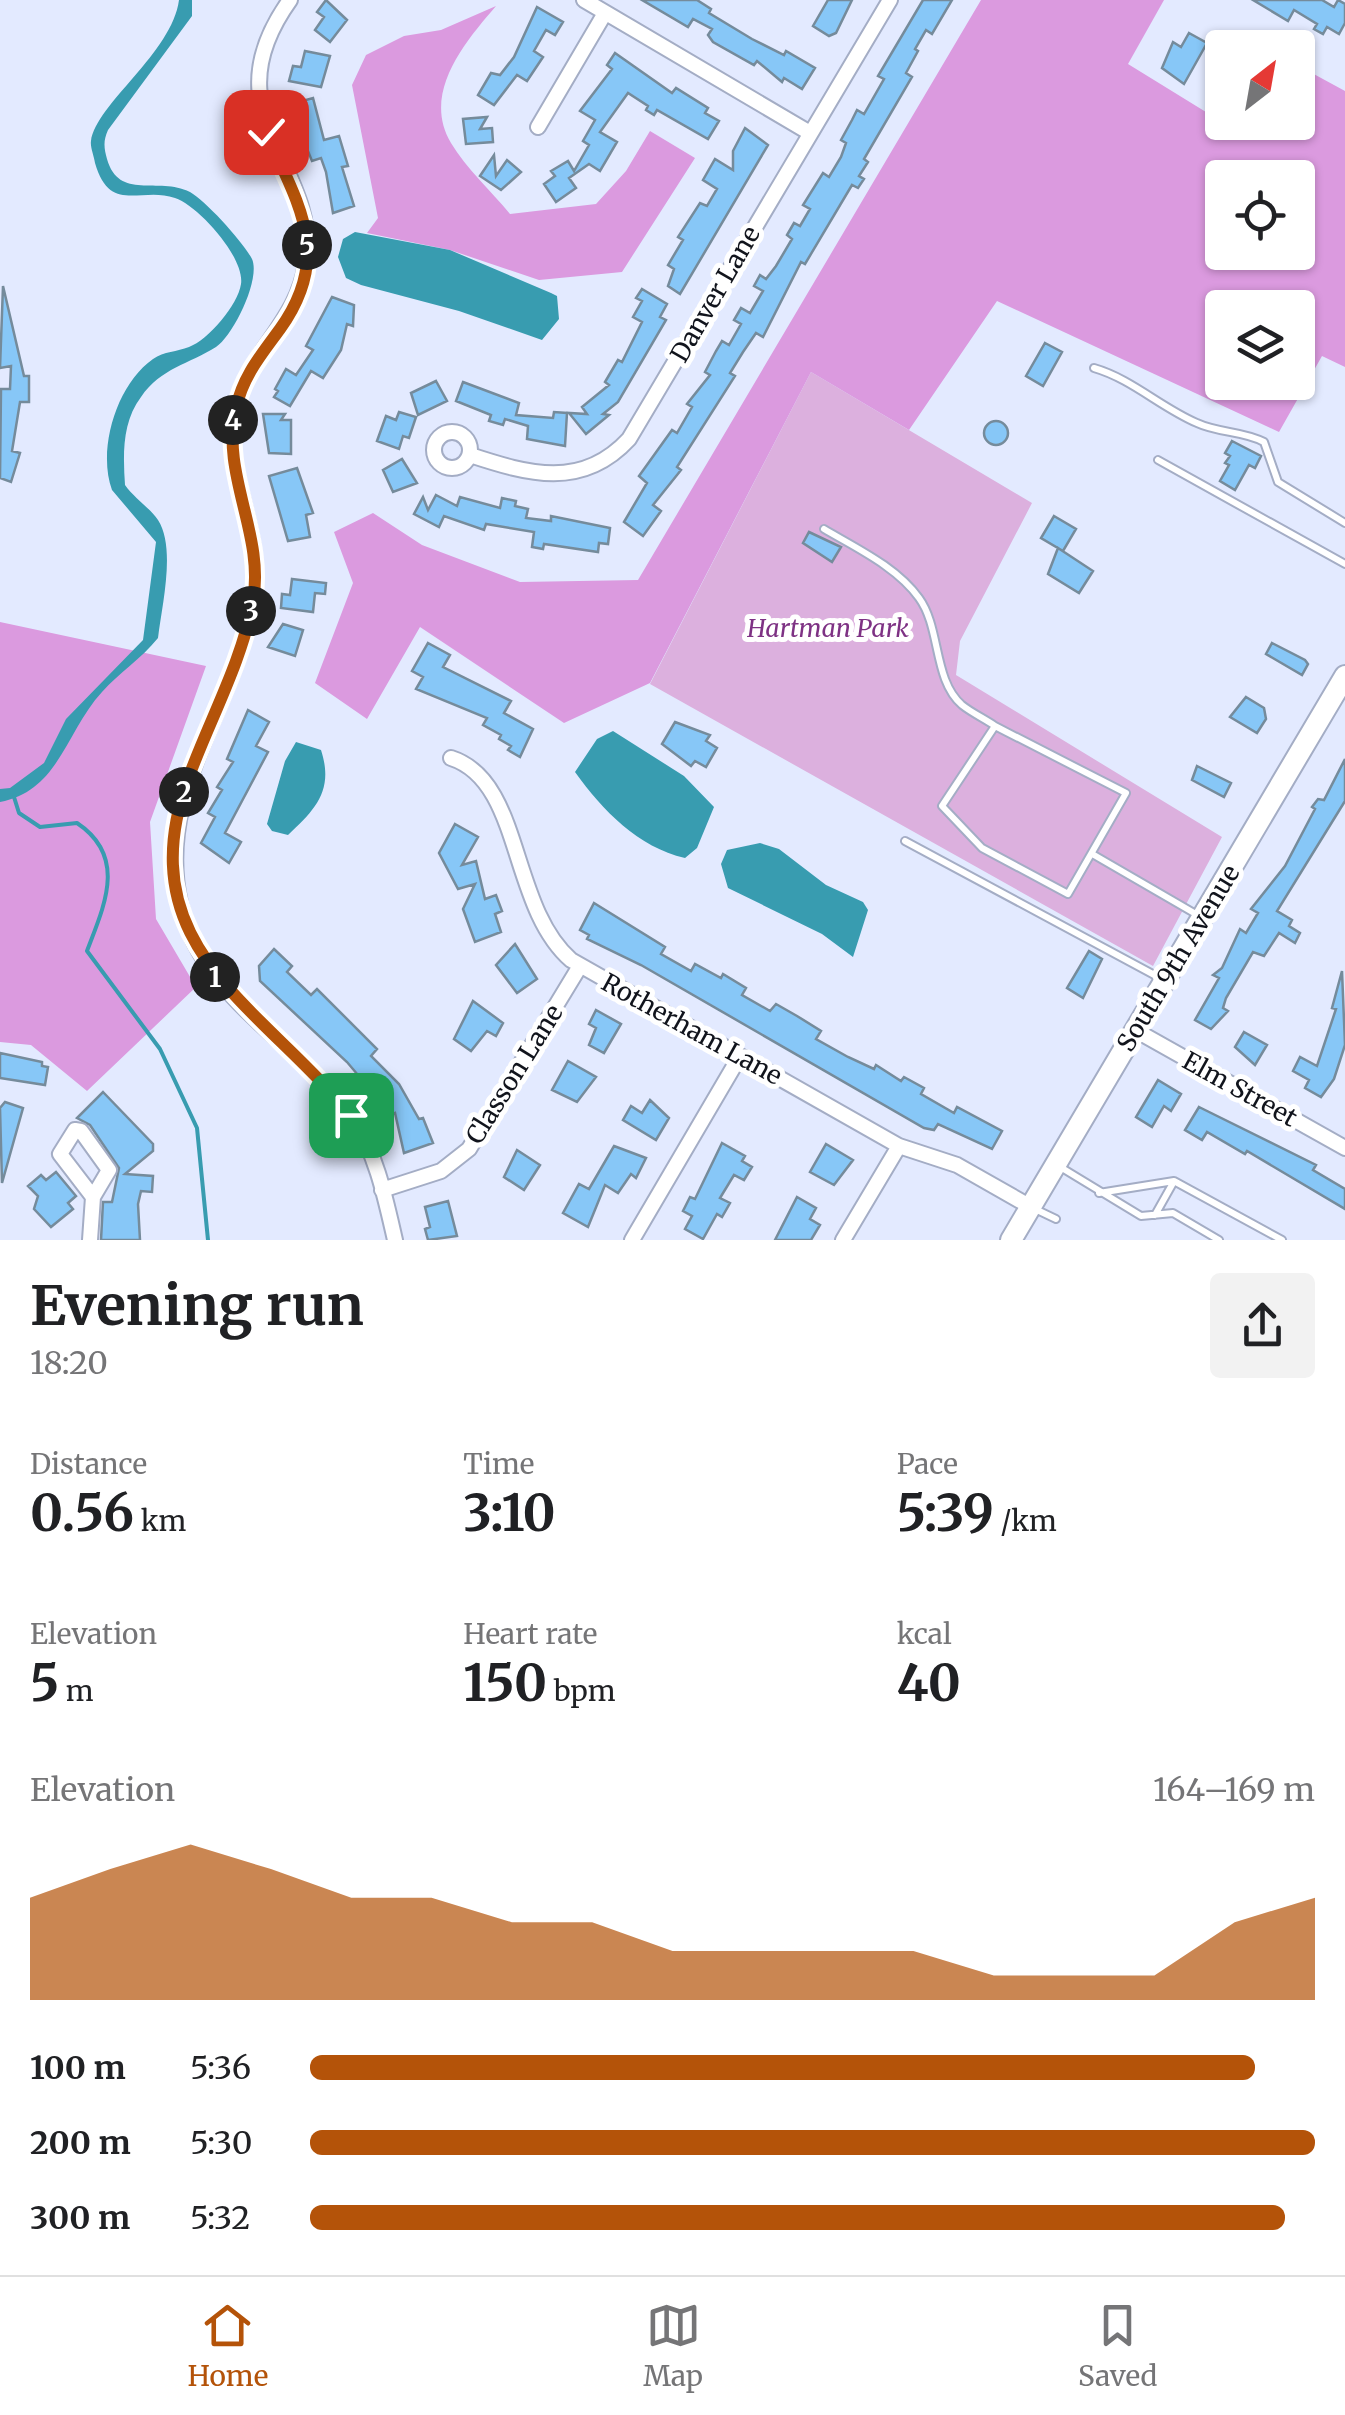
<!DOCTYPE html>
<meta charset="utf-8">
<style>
:root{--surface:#fff;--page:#f2f2f2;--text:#202124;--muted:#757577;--line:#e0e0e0;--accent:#b45309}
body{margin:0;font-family:Merriweather,serif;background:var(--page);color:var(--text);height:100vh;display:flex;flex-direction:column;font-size:38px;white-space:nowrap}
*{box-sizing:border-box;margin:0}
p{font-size:32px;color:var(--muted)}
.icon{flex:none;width:55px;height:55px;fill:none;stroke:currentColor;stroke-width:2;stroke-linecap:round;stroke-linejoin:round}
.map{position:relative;height:1240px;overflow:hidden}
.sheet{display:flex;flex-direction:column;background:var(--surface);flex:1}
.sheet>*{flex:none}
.needle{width:65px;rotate:31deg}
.fabs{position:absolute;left:1205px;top:30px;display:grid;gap:20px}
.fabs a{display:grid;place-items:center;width:110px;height:110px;border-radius:10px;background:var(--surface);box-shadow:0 2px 8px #0004;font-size:50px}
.pin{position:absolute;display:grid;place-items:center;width:85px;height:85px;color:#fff;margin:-42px;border-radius:20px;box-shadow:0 5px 15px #0006}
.km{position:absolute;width:50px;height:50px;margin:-25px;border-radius:50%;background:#222;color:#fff;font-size:28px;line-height:50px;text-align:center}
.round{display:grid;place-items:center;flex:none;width:105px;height:105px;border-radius:10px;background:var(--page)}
.summary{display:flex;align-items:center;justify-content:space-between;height:170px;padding:0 30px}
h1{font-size:55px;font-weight:700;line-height:75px}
.figures{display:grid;grid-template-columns:repeat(3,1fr);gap:15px;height:170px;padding:10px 30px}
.figures div{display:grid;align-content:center}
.figures b{font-size:50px;font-weight:700}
.figures small{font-size:28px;font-weight:400}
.figures p{font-size:28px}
.chart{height:280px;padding:20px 30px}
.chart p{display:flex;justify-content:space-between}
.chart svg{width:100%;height:180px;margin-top:10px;fill:var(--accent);opacity:.7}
ul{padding:0 30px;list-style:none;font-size:32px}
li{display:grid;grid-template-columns:160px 120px 1fr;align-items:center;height:75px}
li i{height:25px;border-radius:12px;background:var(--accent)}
.dock{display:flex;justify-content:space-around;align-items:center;height:140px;border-top:2px solid var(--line);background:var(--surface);font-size:28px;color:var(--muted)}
.dock a{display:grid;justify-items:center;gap:5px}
.dock .active{color:var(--accent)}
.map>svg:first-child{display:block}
.green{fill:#dcb0de}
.forest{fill:#db9adf;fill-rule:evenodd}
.water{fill:#389cb0}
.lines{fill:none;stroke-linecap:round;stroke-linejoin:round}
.stream{stroke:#389cb0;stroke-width:4}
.building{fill:#87c7f7;stroke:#758b9b;stroke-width:2.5}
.lane-casing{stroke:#a4adc5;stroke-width:10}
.street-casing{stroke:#a4adc5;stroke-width:18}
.secondary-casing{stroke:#a4adc5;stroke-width:24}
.lane{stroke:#fff;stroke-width:6}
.street{stroke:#fff;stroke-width:14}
.secondary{stroke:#fff;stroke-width:20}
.route-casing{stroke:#fff;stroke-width:20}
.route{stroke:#b45309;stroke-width:12}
.labels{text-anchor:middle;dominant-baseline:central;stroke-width:10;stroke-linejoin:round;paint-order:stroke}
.street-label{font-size:25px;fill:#11141c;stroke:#fff}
.park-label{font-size:25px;font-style:italic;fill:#7e3284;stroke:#fff}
</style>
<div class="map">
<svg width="1345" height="1240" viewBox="0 0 1345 1240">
<rect width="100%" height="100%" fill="#e3eaff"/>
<!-- green -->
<path class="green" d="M811 372 1032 503 960 641 956 675 1222 837 1153 966 650 684Z"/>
<!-- forest -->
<path class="forest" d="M981 0H1164L1128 64 1240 133 1250 123 1298 122 1299 66 1345 91V367L1322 356 1279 432 997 301 909 430 811 372 650 683 564 723 420 627 367 719 315 683 353 583 334 532 373 513 422 545 520 582 638 580ZM1222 178H1298V252H1222ZM1222 308H1298V382H1222Z
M496 6C466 41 421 93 451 143 466 168 491 191 510 214L596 204 626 171 650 131 695 158 622 272 539 280 450 250 367 233 378 218 352 85 366 55 404 36 441 30Z
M0 622 206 666 150 822 156 919 196 987 87 1091 31 1045 0 1042Z"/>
<!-- water -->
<path class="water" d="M179 0H192V16L108 130C103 141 104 148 107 159 119 201 158 176 190 192 206 201 243 242 252 259 261 279 233 336 216 347 189 364 161 368 141 397 122 422 123 455 125 485 134 498 149 507 158 520 176 548 162 605 158 638 141 659 119 673 102 692 66 731 59 791 0 802V789L10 788 44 763 66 719 143 640 156 542 112 490C97 449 117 384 153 359 164 351 177 352 189 347 208 340 238 305 241 284 245 258 199 206 175 198 141 186 110 215 95 163 94 156 90 147 91 141 96 104 172 53 179 0Z
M355 232 450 250 551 293 557 296 559 319 542 340 459 311 361 285 346 278 338 257 343 239Z
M613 731 684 776 714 807 697 848 685 858C638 847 603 811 575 772L597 739Z
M296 742 321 750C334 790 316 809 288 835L272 831 267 824 285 761Z
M760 843 779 849 826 885 863 902 868 910 853 957 822 934 728 888 721 864 727 850Z"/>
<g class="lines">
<!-- stream -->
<path class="stream" d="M14 797 19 813 40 827 77 823C128 857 104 906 87 951L160 1049 197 1128 208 1240"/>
</g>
<!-- building -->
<path class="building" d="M326 0 347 20 330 42 315 30 324 17 317 12Z
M642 0H697L711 9 709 13 752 39 784 55 786 51 815 68 802 89 784 78 782 82 757 61 754 65 713 42 708 35 712 29 693 19 688 27Z
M828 0H852L836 33 829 36 813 26Z
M923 0H952L932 34 926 30 915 49 918 51 906 73 912 77 864 159 868 162 859 176 864 179 858 188 852 185 805 264 801 262 763 337 756 333 743 352 730 373 735 376 677 467 681 470 653 505 661 511 643 536 624 522 647 483 639 476 672 430 677 433 692 407 687 404 710 375 705 372 716 351 722 341 729 345 741 324 734 320 741 308 750 313 763 291 754 286 760 275 766 279 776 266 792 239 787 235 794 223 800 226 810 209 803 205 823 173 829 177 841 157 846 143 841 140 852 120 857 110 864 114 884 79 878 76Z
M1253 0H1322L1334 7 1338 0 1345 4V23L1339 34 1327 27 1323 34 1314 29 1317 24 1294 10 1288 21Z
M537 7 563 22 555 35 546 30 534 51 543 57 527 81 517 75 494 105 478 95 491 73 500 75 514 57Z
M1189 33 1207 43 1184 84 1162 68 1173 42 1181 47Z
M305 51 330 56 321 87 289 81 293 66 301 67Z
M615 53 672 93 676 88 708 108 705 113 719 121 708 139 657 110 654 115 646 110 648 106 628 93 600 132 617 142 600 171 589 164 569 178 576 188 556 202 544 184 555 176 551 171 568 161 574 171 589 145 583 141 595 120 580 111 612 69 607 65Z
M313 98 324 140 339 136 348 166 342 167 354 206 333 213 326 172 321 158 312 161 292 112 295 103Z
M487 117 480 129 492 128 493 142 466 144 463 119Z
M745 128 768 145 680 294 668 286 674 269 668 265 683 240 678 237 700 203 707 206 717 189 703 180 715 159 733 170V151Z
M494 155 496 176 507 160 521 172 501 190 480 176Z
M3 286 24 376H29V402H20L12 451 20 453 11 482 0 478 1 389H10L11 366 0 368Z
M642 289 667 304 660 317 666 320 618 402 603 414 609 415 586 434 569 413 587 414 582 407 609 385 605 382 618 360 622 362 642 322 633 317 642 301 636 298Z
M332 297 354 305 353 326 347 324 341 350 323 378 311 371 290 406 274 397 278 391 275 389 286 369 296 375 313 350 306 346Z
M1045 343 1062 352 1043 386 1026 376Z
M436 381 447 401 418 415 411 393Z
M463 382 519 403 516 415 553 418 554 412 567 413 565 446 527 439 528 426 505 419 503 425 489 421 491 415 456 401Z
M399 412 416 417 409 438 403 436 399 449 377 441 386 416 396 420Z
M263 414H285L281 420H291V454L269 453Z
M984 433a12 12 0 1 1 24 0a12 12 0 1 1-24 0Z
M1232 441 1261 456 1255 468 1249 465 1235 490 1220 481 1229 465 1225 463 1230 456 1225 453Z
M402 459 417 483 393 492 383 470Z
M297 468 313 513 306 515 310 537 288 541 269 476Z
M436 495 457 506 460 497 500 508 502 498 516 501 515 506 528 509 526 518 551 521V516L610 528 608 544 599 543 598 552 544 544 543 549 532 547 534 532 486 524 484 530 444 516 439 527 414 514 423 497 428 510Z
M1054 516 1076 529 1063 551 1041 538Z
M809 532 841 547 832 562 803 543Z
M1058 548 1093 571 1079 593 1048 574Z
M292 579 326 583 325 594 315 593 313 612 281 608 282 594 290 595Z
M283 624 303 630 295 656 268 647Z
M428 643 450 655 443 667 511 701 504 713 533 729 520 757 508 750 511 746 499 739 501 735 483 725 487 718 416 689 423 677 412 671Z
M1272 643 1305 660 1308 664 1302 675 1266 654Z
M1246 697 1264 708 1266 719 1257 733 1230 717Z
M248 710 269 722 256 746 268 752 225 833 241 842 229 863 201 843 215 817 208 813 222 790 217 787 233 762 227 759Z
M675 722 710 735 706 741 717 748 706 767 695 761 691 766 662 744Z
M1345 759V801L1277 911 1292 920 1289 926 1300 933 1295 943 1279 933 1264 956 1253 952 1226 998 1223 1008 1228 1011 1211 1029 1195 1020 1219 978 1213 975 1222 968 1240 929 1246 933 1258 913 1251 909 1285 866 1315 809 1312 807 1318 799 1324 800Z
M1197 766 1231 783 1224 797 1192 780Z
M455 824 478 837 462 865 476 861 485 899 496 895 502 911 495 914 501 932 475 942 463 909 475 884 458 889 439 853Z
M594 903 665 947 661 954 691 971 695 964 721 978 723 974 746 988 742 995 770 1011 776 1004 797 1016 821 1031 816 1039 848 1057 874 1069 876 1065 901 1081 904 1077 924 1088 921 1094 954 1113 957 1107 1002 1131 992 1149 938 1124 934 1130 924 1128 641 965 587 939 589 935 580 930Z
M515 944 537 979 517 993 496 965Z
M274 949 292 966 287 972 311 995 317 989 377 1049 371 1056 399 1084 419 1119 423 1118 433 1143 404 1153 395 1113 390 1115 377 1091 374 1094 347 1062 260 981 259 966Z
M1089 951 1102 959 1083 998 1067 988Z
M1342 971 1345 1045 1334 1079 1321 1097 1305 1088 1309 1080 1293 1071 1300 1057 1317 1066 1336 1009 1332 1008Z
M473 1001 503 1023 496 1036 487 1031 471 1051 454 1039Z
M596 1010 621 1024 604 1053 589 1045 596 1028 589 1024Z
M1244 1032 1267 1045 1255 1065 1235 1047Z
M0 1053 42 1062V1066L48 1067 45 1085 0 1078Z
M568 1061 596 1077 577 1102 552 1090Z
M1158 1080 1181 1094 1171 1111 1164 1106 1152 1127 1136 1117Z
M103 1092 153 1144V1151L125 1174 153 1176 152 1192 141 1191 138 1204 140 1240H101L103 1202H112L119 1168 90 1125 77 1118Z
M650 1100 669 1118 656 1140 623 1120 631 1106 642 1113Z
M5 1102 23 1108 2 1183 0 1108Z
M1199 1107 1316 1165 1313 1170 1345 1189V1209L1247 1151 1245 1154 1207 1132 1202 1140 1185 1130Z
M722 1143 745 1156 742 1161 752 1167 744 1180 734 1175 720 1198 730 1203 722 1217 717 1214 703 1239 685 1229 692 1216 683 1211 690 1197 695 1199Z
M826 1144 853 1160 834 1185 810 1172Z
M614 1146 646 1158 636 1178 631 1174 618 1193 605 1185 588 1227 563 1213 579 1184 589 1189Z
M517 1150 540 1165 524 1190 504 1177Z
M56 1172 76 1196 68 1203 73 1209 51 1227 34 1209 38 1196 28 1186 41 1175 46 1180Z
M797 1197 816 1208 810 1219 820 1225 811 1240H775Z
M448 1201 457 1236 428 1240 425 1229 430 1227 425 1207Z"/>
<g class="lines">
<defs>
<path id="lane" d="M1094 368C1132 379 1160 407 1197 423 1218 433 1244 431 1264 442L1278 482 1345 523
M1158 460 1345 564
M824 529C856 548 897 567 919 598 941 628 933 680 962 705 972 713 985 719 995 726
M995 726 1126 793 1068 894 982 848 942 806Z
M905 841 1160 978
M1094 855 1201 917
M1057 1165 1141 1216 1173 1213 1219 1240
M1099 1193 1174 1181 1282 1240
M1035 1209 1056 1219
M1155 1215 1173 1183"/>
<path id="street" d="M290 0C207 116 319 161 306 264 298 320 250 352 236 405 220 469 262 526 254 591 241 700 154 788 180 903 203 1001 300 1042 353 1119 376 1152 386 1201 395 1240
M584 0 810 133
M538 127 605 13
M434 450a18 18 0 1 1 36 0a18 18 0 1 1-36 0Z
M470 455C528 474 582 490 629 439L890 0
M451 758C523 781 509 906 571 960L899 1146 957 1165 1031 1207
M1135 1030 1345 1148
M75 1130 81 1131 109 1170 93 1197 60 1154Z
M382 1190 441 1171 469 1149 580 966
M90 1240 93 1197
M632 1240 740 1056
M843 1240 899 1146"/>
<path id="secondary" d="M1011 1240 1345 676"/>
</defs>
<!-- lane casing -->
<use href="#lane" class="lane-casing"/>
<!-- street casing -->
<use href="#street" class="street-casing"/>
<!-- secondary casing -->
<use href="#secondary" class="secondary-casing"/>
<!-- lane -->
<use href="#lane" class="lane"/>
<!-- street -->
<use href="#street" class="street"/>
<!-- secondary -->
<use href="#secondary" class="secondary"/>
</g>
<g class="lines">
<defs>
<path id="route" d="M266 132C297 203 334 254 280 329 261 355 243 376 236 408 220 474 265 534 253 601 242 662 209 721 188 779 127 948 263 1007 351 1115"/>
</defs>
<!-- route casing -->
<use href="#route" class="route-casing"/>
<!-- route -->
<use href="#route" class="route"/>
</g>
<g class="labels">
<!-- street labels -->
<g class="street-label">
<text transform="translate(715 294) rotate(-60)">Danver Lane</text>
<text transform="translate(1178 958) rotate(-59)">South 9th Avenue</text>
<text transform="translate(692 1029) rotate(29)">Rotherham Lane</text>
<text transform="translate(514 1074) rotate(-58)">Classon Lane</text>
<text transform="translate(1240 1089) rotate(29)">Elm Street</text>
</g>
<!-- park labels -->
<g class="park-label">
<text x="828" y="628">Hartman Park</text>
</g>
</g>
</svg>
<div class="fabs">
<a><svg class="needle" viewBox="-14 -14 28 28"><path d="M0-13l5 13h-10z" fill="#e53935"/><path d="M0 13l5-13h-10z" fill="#757577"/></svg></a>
<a><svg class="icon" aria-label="locate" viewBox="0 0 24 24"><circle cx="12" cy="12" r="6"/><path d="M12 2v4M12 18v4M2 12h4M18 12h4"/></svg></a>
<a><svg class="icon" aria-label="layers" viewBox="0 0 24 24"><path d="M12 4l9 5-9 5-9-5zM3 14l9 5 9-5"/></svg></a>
</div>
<div class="pin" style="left:351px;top:1115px;background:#1e9e55"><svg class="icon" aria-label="arrive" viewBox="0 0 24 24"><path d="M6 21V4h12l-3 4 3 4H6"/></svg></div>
<div class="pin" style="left:266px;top:132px;background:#d93025"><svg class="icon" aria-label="check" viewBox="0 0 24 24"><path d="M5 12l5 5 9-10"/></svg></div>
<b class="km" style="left:215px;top:977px">1</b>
<b class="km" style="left:184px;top:792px">2</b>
<b class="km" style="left:251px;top:611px">3</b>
<b class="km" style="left:233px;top:420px">4</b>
<b class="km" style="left:307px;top:245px">5</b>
</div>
<section class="sheet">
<div class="summary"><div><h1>Evening run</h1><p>18:20</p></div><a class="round"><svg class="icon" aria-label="share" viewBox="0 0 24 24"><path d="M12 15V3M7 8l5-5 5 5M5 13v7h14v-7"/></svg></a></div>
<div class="figures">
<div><p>Distance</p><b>0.56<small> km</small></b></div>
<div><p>Time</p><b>3:10</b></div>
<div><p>Pace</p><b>5:39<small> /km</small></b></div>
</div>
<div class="figures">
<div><p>Elevation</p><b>5<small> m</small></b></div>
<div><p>Heart rate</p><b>150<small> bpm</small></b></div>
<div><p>kcal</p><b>40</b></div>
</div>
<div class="chart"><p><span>Elevation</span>164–169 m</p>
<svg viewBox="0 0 160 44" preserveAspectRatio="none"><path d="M0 44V19L10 12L20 6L30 12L40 19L50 19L60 25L70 25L80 32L90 32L100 32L110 32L120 38L130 38L140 38L150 25L160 19V44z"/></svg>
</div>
<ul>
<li><b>100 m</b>5:36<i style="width:94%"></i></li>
<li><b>200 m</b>5:30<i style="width:100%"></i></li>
<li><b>300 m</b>5:32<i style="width:97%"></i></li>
</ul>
</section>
<nav class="dock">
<a class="active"><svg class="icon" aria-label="home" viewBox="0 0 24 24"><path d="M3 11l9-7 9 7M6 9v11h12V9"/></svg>Home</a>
<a><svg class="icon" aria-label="map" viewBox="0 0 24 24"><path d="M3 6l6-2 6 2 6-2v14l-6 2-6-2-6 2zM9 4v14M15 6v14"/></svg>Map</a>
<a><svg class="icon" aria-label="saved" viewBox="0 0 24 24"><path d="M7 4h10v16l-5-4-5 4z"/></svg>Saved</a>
</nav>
